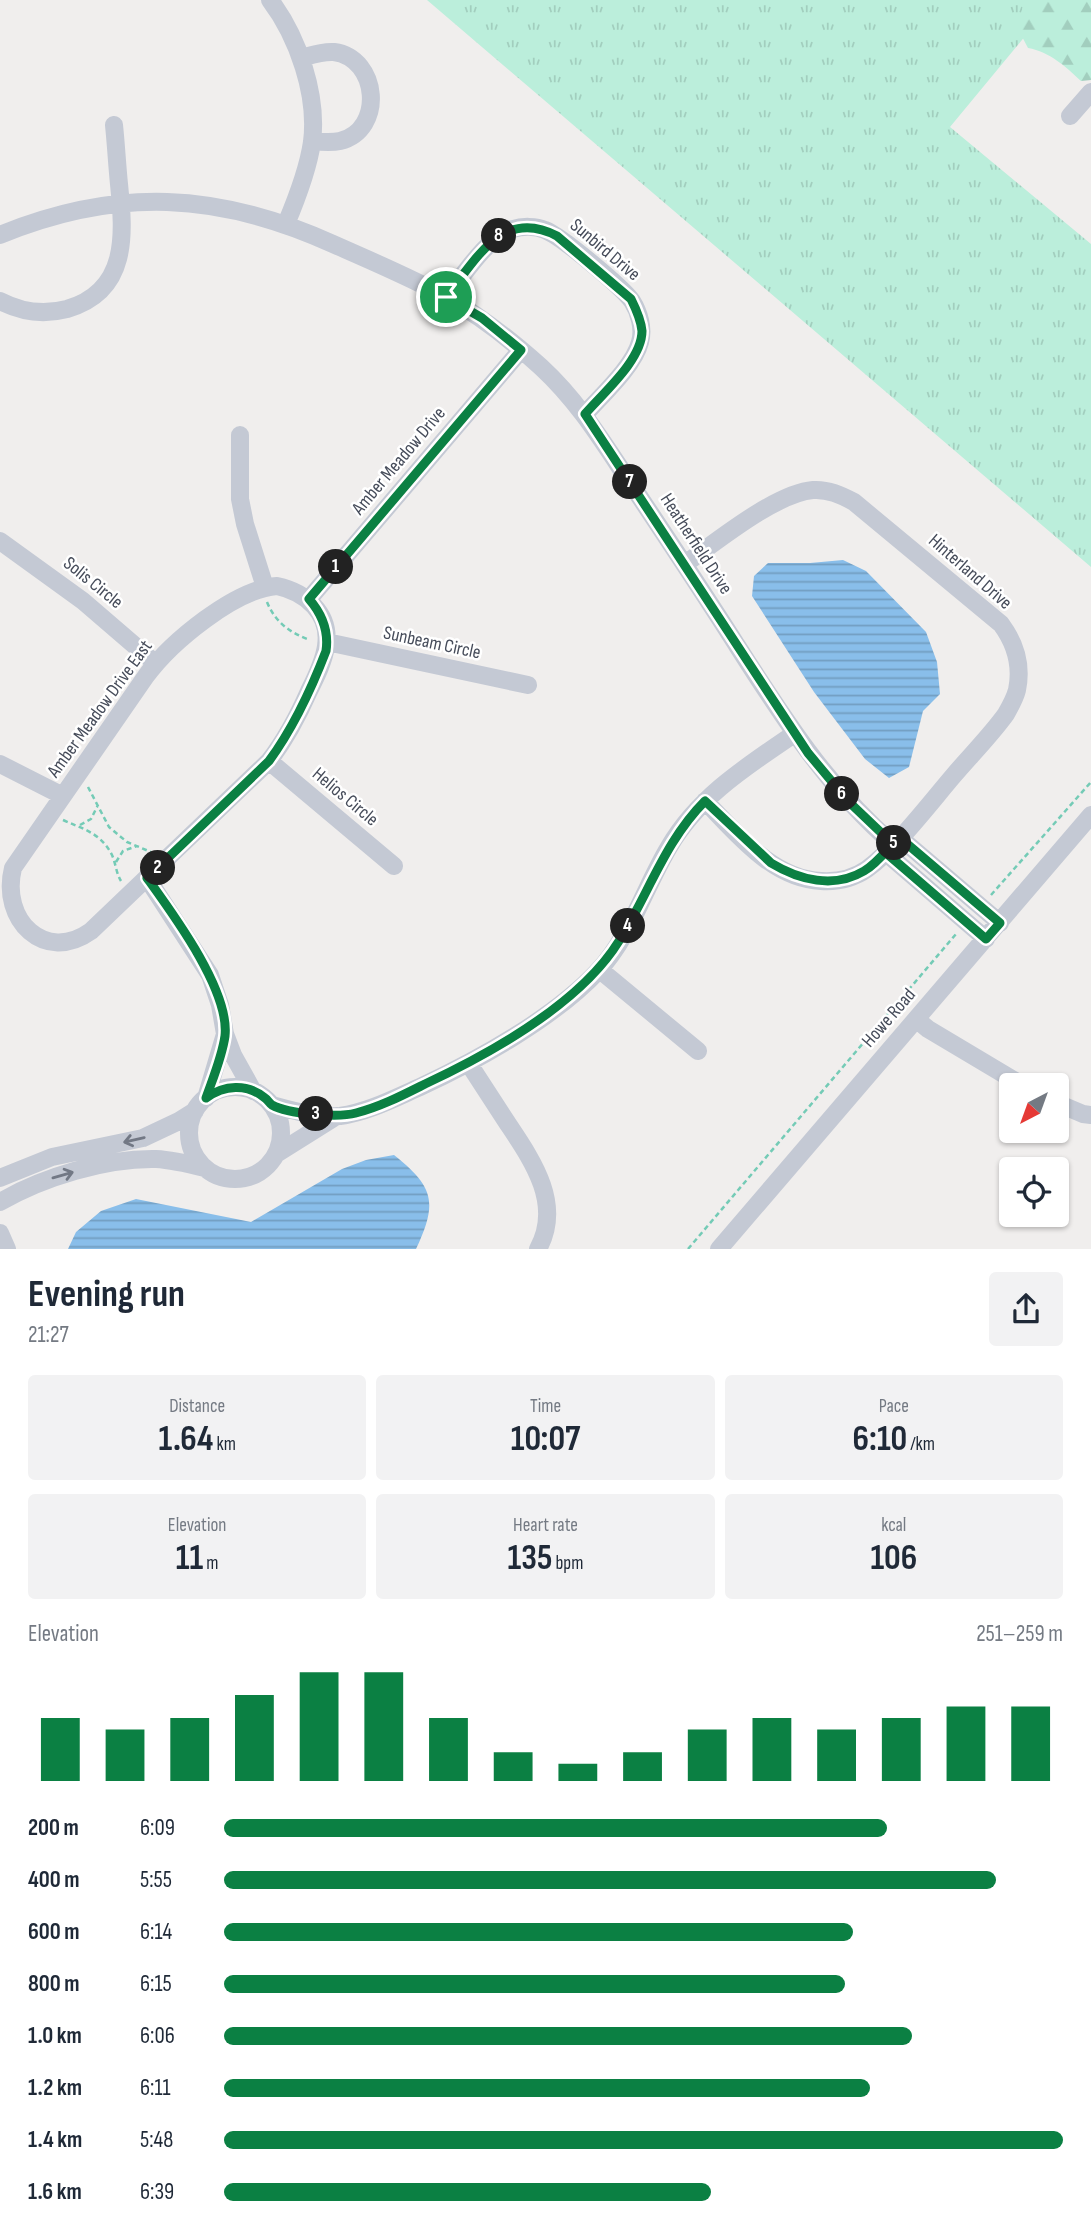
<!DOCTYPE html>
<meta charset="utf-8">
<style>
:root{--surface:#fff;--page:#f2f2f3;--text:#1f2937;--muted:#747a83;--accent:#0b8043}
body{margin:0;font-family:"Sofia Sans Condensed",sans-serif;background:var(--page);color:var(--text);height:100vh;display:flex;flex-direction:column;font-size:26px;white-space:nowrap}
*{box-sizing:border-box;margin:0}
p{font-size:23px;color:var(--muted)}
.icon{flex:none;width:38px;height:38px;fill:none;stroke:currentColor;stroke-width:2;stroke-linecap:round;stroke-linejoin:round}
.map{position:relative;height:1249px;overflow:hidden}
.side{display:flex;flex-direction:column;background:var(--surface);flex:1}
.side>*{flex:none}
.needle{width:46px;rotate:221deg}
.fabs{position:absolute;left:999px;top:1073px;display:grid;gap:14px}
.fabs a{display:grid;place-items:center;width:70px;height:70px;border-radius:7px;background:var(--surface);box-shadow:0 2px 5px #0004;font-size:35px}
.pin{position:absolute;display:grid;place-items:center;width:60px;height:60px;color:#fff;margin:-30px;border:4px solid #fff;border-radius:50%;box-shadow:0 2px 7px #0007}
.km{position:absolute;width:35px;height:35px;margin:-18px;border-radius:50%;background:#222;color:#fff;font-size:19px;line-height:35px;text-align:center}
.round{display:grid;place-items:center;flex:none;width:74px;height:74px;border-radius:7px;background:var(--page)}
.headline{display:flex;align-items:center;justify-content:space-between;height:119px;padding:0 28px}
h1{font-size:38px;font-weight:700;line-height:52px}
.metrics{display:grid;grid-template-columns:repeat(3,1fr);gap:10px;height:119px;padding:7px 28px}
.metrics div{display:grid;align-content:center;border-radius:7px;background:var(--page);text-align:center}
.metrics b{font-size:35px;font-weight:700}
.metrics small{font-size:19px;font-weight:400}
.metrics p{font-size:19px}
.chart{height:196px;padding:14px 28px}
.chart p{display:flex;justify-content:space-between}
.chart svg{width:100%;height:126px;margin-top:7px;stroke:var(--accent);stroke-width:6}
ul{padding:0 28px;list-style:none;font-size:23px}
li{display:grid;grid-template-columns:112px 84px 1fr;align-items:center;height:52px}
li i{height:18px;border-radius:9px;background:var(--accent)}
.map>svg:first-child{display:block}
.grass{fill:url(#grass-tufts)}
.forest{fill:url(#forest-firs)}
.water{fill:url(#water-rules)}
.lines{fill:none;stroke-linecap:round;stroke-linejoin:round}
.path{stroke:#74cbb6;stroke-width:2.5;stroke-dasharray:5 3.5;stroke-linecap:butt}
.minor{stroke:#c4c9d4;stroke-width:18}
.oneway{stroke:#727885}
.route-casing{stroke:#fff;stroke-width:14}
.route{stroke:#0b8043;stroke-width:9}
.labels{text-anchor:middle;dominant-baseline:central;stroke-width:5;stroke-linejoin:round;paint-order:stroke}
.street-label{font-size:19px;fill:#464c5a;stroke:#fff}
</style>
<div class="map">
<svg width="1091" height="1249" viewBox="0 0 1091 1249">
<defs>
<pattern id="grass-tufts" width="24" height="20" patternUnits="userSpaceOnUse" patternTransform="scale(1.75)"><rect width="24" height="20" fill="#bbeedb"/><path d="M3 7l-1-3M5 7V3M7 7l1-3M15 17l-1-3M17 17v-4M19 17l1-3" fill="none" stroke="#a2cebe"/></pattern>
<pattern id="forest-firs" width="22" height="20" patternUnits="userSpaceOnUse" patternTransform="scale(1.75)"><rect width="22" height="20" fill="#bbeedb"/><path d="M5 1l3.5 6h-7zM16 11l3.5 6h-7z" fill="#a2cebe"/></pattern>
<pattern id="water-rules" width="6" height="5" patternUnits="userSpaceOnUse" patternTransform="scale(1.75)"><rect width="6" height="5" fill="#89beea"/><path d="M0 2.5h6" fill="none" stroke="#729dc1"/></pattern>
</defs>
<rect width="100%" height="100%" fill="#f0eeed"/>
<!-- grass -->
<path class="grass" d="M427 0H1055L950 127 1091 244V567Z"/>
<!-- forest -->
<path class="forest" d="M1024 0H1091V80L1081 81C1065 66 1050 52 1028 48L1018 29Z"/>
<!-- water -->
<path class="water" d="M843 560 866 571 926 632 937 662 940 694 923 711 909 767 889 778 865 759 814 692 752 596 754 576 768 563H810Z
M394 1155C434 1187 438 1202 416 1249H68L76 1232 101 1211 136 1199 251 1222 342 1169 366 1160Z"/>
<g class="lines">
<!-- path -->
<path class="path" d="M267 602C275 622 290 633 310 640
M88 787 109 827 127 842 151 852
M63 820C83 829 101 833 112 855 116 864 116 873 121 881
M80 825 91 819 98 805
M116 862 123 851 137 846
M991 895 1091 782
M688 1249 956 934"/>
<!-- minor -->
<path class="minor" d="M270 0C298 37 318 95 312 142 308 170 297 198 286 224
M301 58C312 55 323 51 334 52 379 58 385 130 340 141 331 143 321 142 312 141
M1070 116 1091 92
M0 235C117 187 218 192 333 244 371 261 410 277 446 297 481 316 512 341 541 367 581 404 605 446 635 490 669 541 703 592 736 644 782 716 827 787 893 844
M446 297C463 276 488 236 513 229 522 226 536 226 545 230 561 236 622 287 632 301 639 312 644 329 640 342 634 366 602 395 585 414
M0 301C21 312 44 315 67 309 129 291 124 234 119 184 117 164 116 144 114 125
M240 435V499L245 524 265 587
M0 541 83 601 155 663
M685 564C716 542 776 493 813 490 828 489 841 495 854 502L1001 624C1015 643 1022 666 1017 690 1015 698 1010 707 1006 714 991 735 971 755 954 775 930 803 896 848 867 869 854 878 837 882 821 881 773 879 737 834 705 801
M277 586C305 592 331 613 326 646 324 661 316 677 309 691 298 716 286 739 269 761L91 931C45 964 0 920 13 868L146 676C171 642 235 589 277 586Z
M309 599 521 350
M327 642 528 685
M269 761 394 866
M0 764 63 796
M899 837 1000 923
M885 852 986 939
M147 878 210 975 220 1005 225 1034 233 1055 253 1091
M600 970 698 1051
M916 1019 928 1029 1022 1085
M469 1064C482 1084 495 1104 508 1124 532 1160 563 1204 538 1249
M189 1133a46 46 0 1 1 92 0a46 46 0 1 1-92 0Z
M206 1098 225 1034
M1057 1103 1083 1114 1091 1115
M272 1105C294 1111 319 1118 340 1116 368 1112 395 1098 420 1087 478 1060 554 1018 598 971 630 937 645 887 669 847 698 797 747 766 794 734
M278 1153 337 1116
M0 1178 52 1157 143 1138 179 1121 195 1111
M0 1202C43 1177 106 1158 156 1159 173 1160 189 1164 205 1168
M0 1233 7 1249
M719 1249 1091 815"/>
</g>
<!-- one-way arrows -->
<defs><path id="oneway-shaft" d="M-6 0H5M1.5-3L5.5 0L1.5 3" fill="none" stroke-width="1.6" stroke-linecap="round" stroke-linejoin="round" transform="scale(1.75)"/></defs>
<g class="oneway">
<use href="#oneway-shaft" transform="translate(134 1140) rotate(167)"/>
<use href="#oneway-shaft" transform="translate(63 1175) rotate(-16)"/>
</g>
<g class="lines">
<defs>
<path id="route" d="M446 297 482 318 521 350 309 599C322 614 329 631 326 651 311 690 294 727 269 761L147 878C173 914 230 991 225 1036 222 1057 213 1078 206 1098 224 1085 247 1083 265 1098 268 1100 269 1103 272 1105 288 1114 338 1118 356 1113 380 1107 403 1095 425 1084 491 1053 580 1004 619 941 649 893 665 841 705 801L771 863C799 880 834 889 864 871 878 863 888 848 899 837L1000 923 986 939 885 852 893 844 849 802 808 753 585 414C603 393 642 360 642 331 641 320 636 309 631 299L557 236C502 207 476 260 446 297"/>
</defs>
<!-- route casing -->
<use href="#route" class="route-casing"/>
<!-- route -->
<use href="#route" class="route"/>
</g>
<g class="labels">
<!-- street labels -->
<g class="street-label">
<text transform="translate(605 250) rotate(40)">Sunbird Drive</text>
<text transform="translate(399 461) rotate(-50)">Amber Meadow Drive</text>
<text transform="translate(696 544) rotate(57)">Heatherfield Drive</text>
<text transform="translate(970 572) rotate(41)">Hinterland Drive</text>
<text transform="translate(93 583) rotate(39)">Solis Circle</text>
<text transform="translate(432 643) rotate(12)">Sunbeam Circle</text>
<text transform="translate(100 709) rotate(-54)">Amber Meadow Drive East</text>
<text transform="translate(345 797) rotate(40)">Helios Circle</text>
<text transform="translate(889 1018) rotate(-49)">Howe Road</text>
</g>
</g>
</svg>
<div class="fabs">
<a><svg class="needle" viewBox="-14 -14 28 28"><path d="M0-13l5 13h-10z" fill="#e53935"/><path d="M0 13l5-13h-10z" fill="#747a83"/></svg></a>
<a><svg class="icon" aria-label="locate" viewBox="0 0 24 24"><circle cx="12" cy="12" r="6"/><path d="M12 2v4M12 18v4M2 12h4M18 12h4"/></svg></a>
</div>
<div class="pin" style="left:446px;top:297px;background:#1e9e55"><svg class="icon" aria-label="arrive" viewBox="0 0 24 24"><path d="M6 21V4h12l-3 4 3 4H6"/></svg></div>
<b class="km" style="left:336px;top:567px">1</b>
<b class="km" style="left:158px;top:868px">2</b>
<b class="km" style="left:316px;top:1114px">3</b>
<b class="km" style="left:628px;top:926px">4</b>
<b class="km" style="left:894px;top:843px">5</b>
<b class="km" style="left:842px;top:794px">6</b>
<b class="km" style="left:630px;top:482px">7</b>
<b class="km" style="left:499px;top:236px">8</b>
</div>
<section class="side">
<div class="headline"><div><h1>Evening run</h1><p>21:27</p></div><a class="round"><svg class="icon" aria-label="share" viewBox="0 0 24 24"><path d="M12 15V3M7 8l5-5 5 5M5 13v7h14v-7"/></svg></a></div>
<div class="metrics">
<div><p>Distance</p><b>1.64<small> km</small></b></div>
<div><p>Time</p><b>10:07</b></div>
<div><p>Pace</p><b>6:10<small> /km</small></b></div>
</div>
<div class="metrics">
<div><p>Elevation</p><b>11<small> m</small></b></div>
<div><p>Heart rate</p><b>135<small> bpm</small></b></div>
<div><p>kcal</p><b>106</b></div>
</div>
<div class="chart"><p><span>Elevation</span>251–259 m</p>
<svg viewBox="0 0 160 44" preserveAspectRatio="none"><path d="M5 44V22M15 44V26M25 44V22M35 44V14M45 44V6M55 44V6M65 44V22M75 44V34M85 44V38M95 44V34M105 44V26M115 44V22M125 44V26M135 44V22M145 44V18M155 44V18"/></svg>
</div>
<ul>
<li><b>200 m</b>6:09<i style="width:79%"></i></li>
<li><b>400 m</b>5:55<i style="width:92%"></i></li>
<li><b>600 m</b>6:14<i style="width:75%"></i></li>
<li><b>800 m</b>6:15<i style="width:74%"></i></li>
<li><b>1.0 km</b>6:06<i style="width:82%"></i></li>
<li><b>1.2 km</b>6:11<i style="width:77%"></i></li>
<li><b>1.4 km</b>5:48<i style="width:100%"></i></li>
<li><b>1.6 km</b>6:39<i style="width:58%"></i></li>
</ul>
</section>
